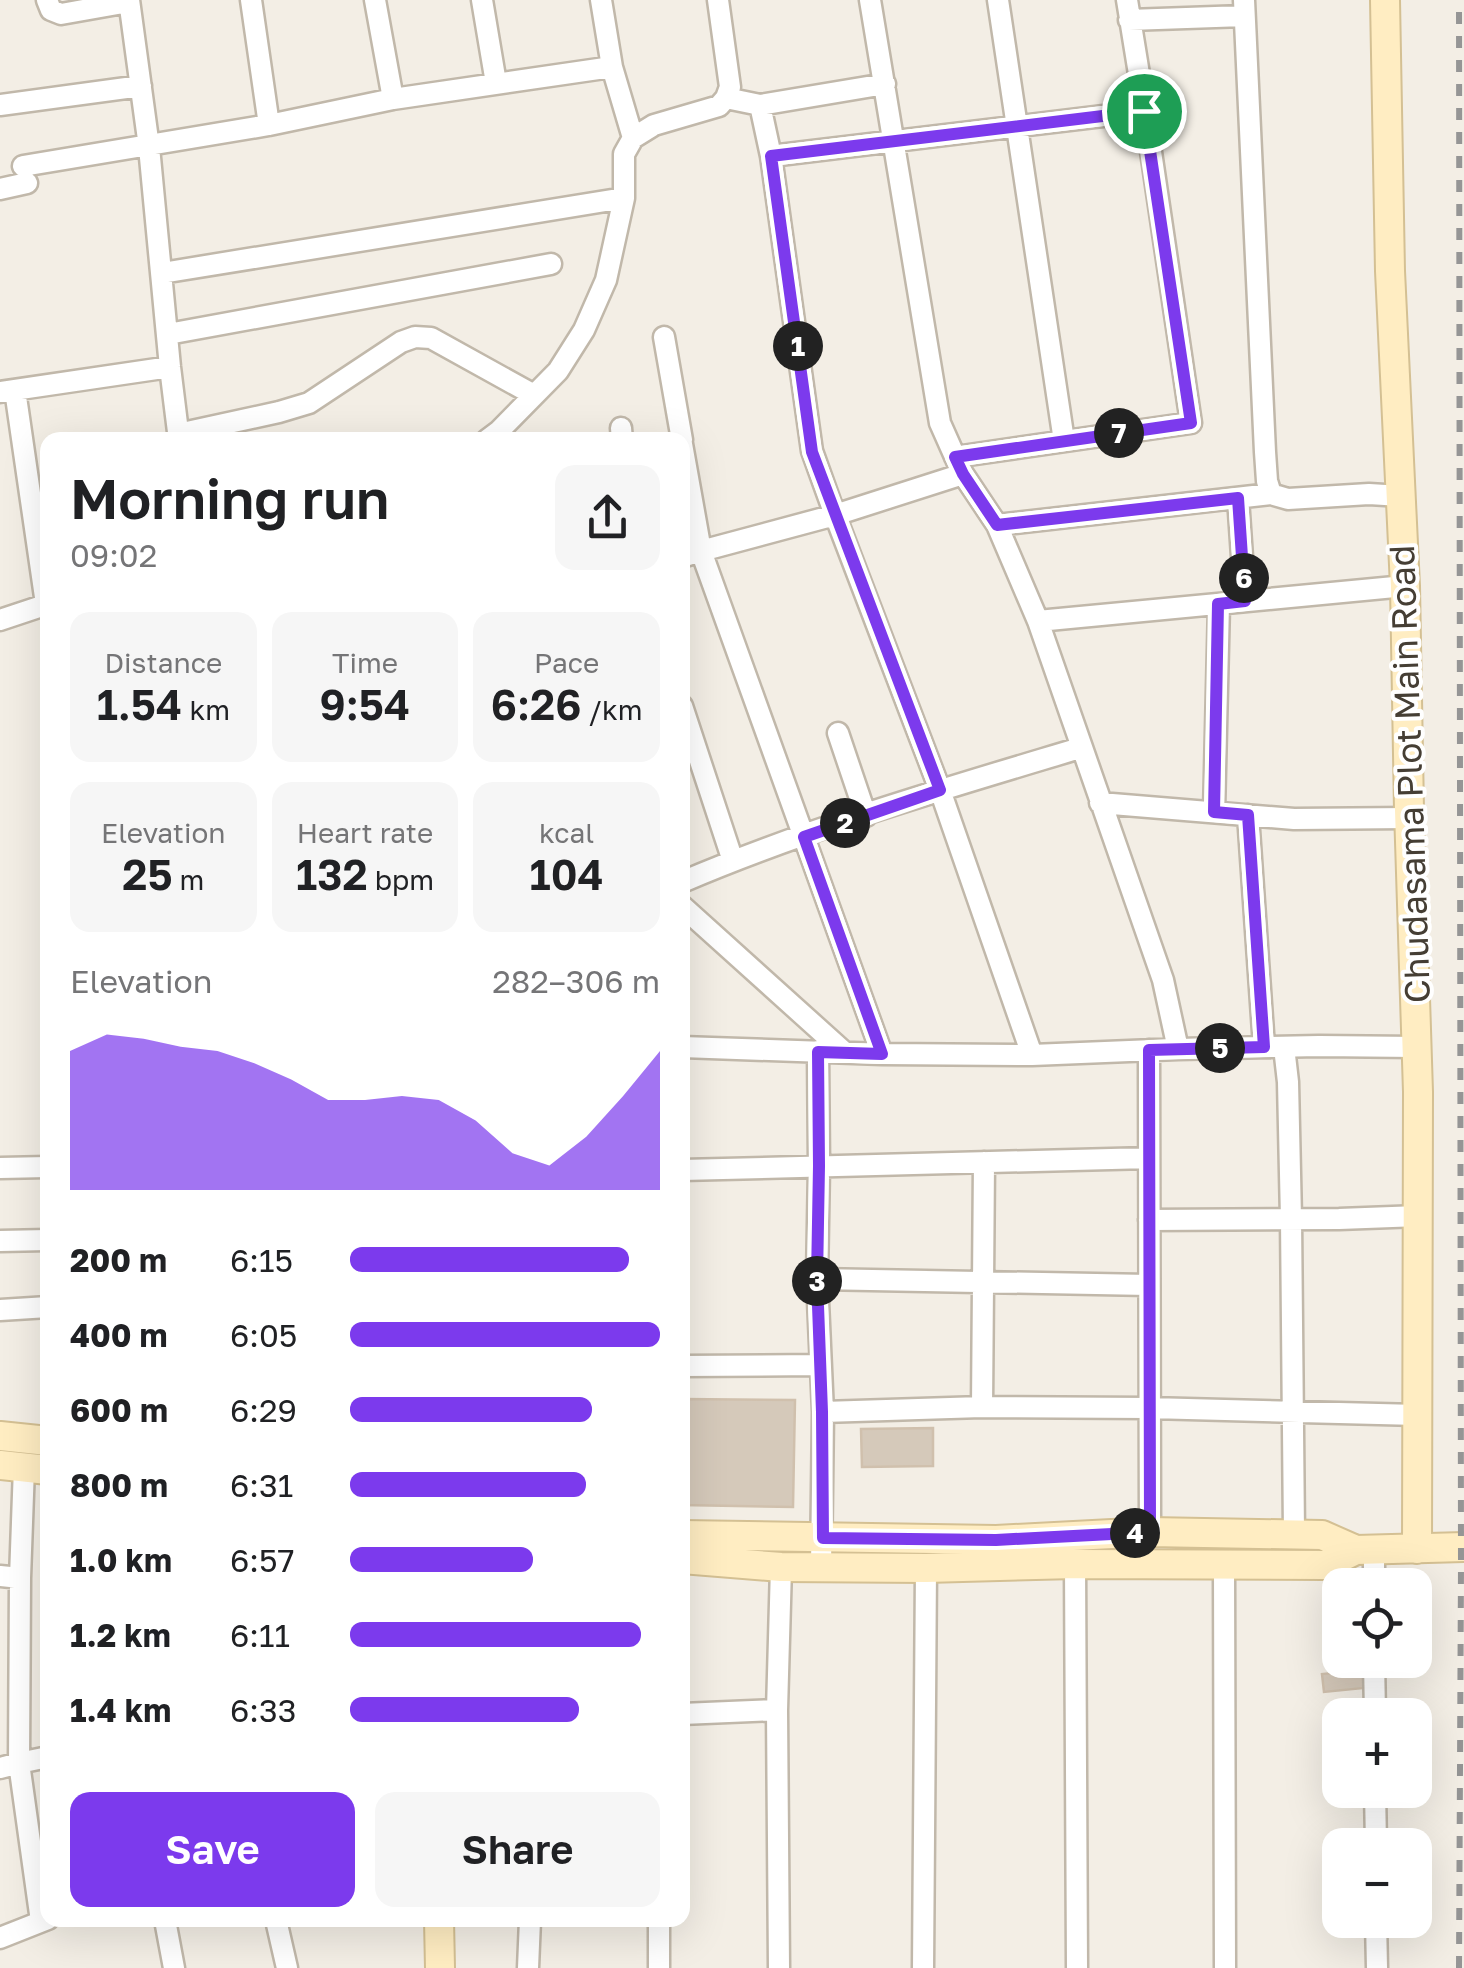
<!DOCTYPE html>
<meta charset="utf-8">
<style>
:root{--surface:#fff;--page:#f6f6f6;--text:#202124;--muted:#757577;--accent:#7c3aed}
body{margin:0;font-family:"Golos Text",sans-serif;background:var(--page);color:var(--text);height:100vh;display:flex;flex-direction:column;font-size:38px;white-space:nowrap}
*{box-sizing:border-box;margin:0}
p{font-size:32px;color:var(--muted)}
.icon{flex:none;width:55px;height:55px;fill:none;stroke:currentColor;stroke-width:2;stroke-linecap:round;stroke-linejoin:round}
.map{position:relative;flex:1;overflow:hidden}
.drawer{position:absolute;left:40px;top:432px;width:650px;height:1495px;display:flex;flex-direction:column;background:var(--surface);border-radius:20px;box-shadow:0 10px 40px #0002}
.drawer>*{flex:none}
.tools{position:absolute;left:1322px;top:1568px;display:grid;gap:20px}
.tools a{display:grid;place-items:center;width:110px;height:110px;border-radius:20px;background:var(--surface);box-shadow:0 10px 40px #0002;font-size:50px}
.pin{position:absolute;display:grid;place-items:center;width:85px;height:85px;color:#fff;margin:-42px;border:5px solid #fff;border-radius:50%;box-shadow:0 2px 10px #0007}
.km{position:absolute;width:50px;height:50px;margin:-25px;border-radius:50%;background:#222;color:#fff;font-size:28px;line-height:50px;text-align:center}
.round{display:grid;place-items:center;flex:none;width:105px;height:105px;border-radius:20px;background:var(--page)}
.head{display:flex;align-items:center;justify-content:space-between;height:170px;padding:0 30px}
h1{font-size:55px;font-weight:600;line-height:75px}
.figures{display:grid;grid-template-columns:repeat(3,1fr);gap:15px;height:170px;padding:10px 30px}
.figures div{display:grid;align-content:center;border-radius:20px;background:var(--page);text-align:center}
.figures b{font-size:42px;font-weight:600}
.figures small{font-size:28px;font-weight:400}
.figures p{font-size:28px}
.chart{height:280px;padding:20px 30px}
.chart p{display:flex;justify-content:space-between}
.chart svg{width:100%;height:180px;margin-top:10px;fill:var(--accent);opacity:.7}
.button{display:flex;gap:20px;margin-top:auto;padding:20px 30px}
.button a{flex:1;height:115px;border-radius:20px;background:var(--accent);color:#fff;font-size:40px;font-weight:600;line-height:115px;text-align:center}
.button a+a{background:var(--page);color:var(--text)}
ul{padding:0 30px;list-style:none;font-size:32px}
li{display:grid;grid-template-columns:160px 120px 1fr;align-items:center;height:75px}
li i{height:25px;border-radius:12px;background:var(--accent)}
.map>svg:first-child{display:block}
.building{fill:#d5c9ba;stroke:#d0c0ad;stroke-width:2.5}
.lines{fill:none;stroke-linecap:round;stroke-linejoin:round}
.street-casing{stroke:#c1b8aa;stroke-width:25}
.secondary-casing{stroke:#d4c093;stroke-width:32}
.street{stroke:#fff;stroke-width:20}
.secondary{stroke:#ffedc2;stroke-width:28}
.rail{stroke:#959595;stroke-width:6;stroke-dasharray:12 12;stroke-linecap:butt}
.route-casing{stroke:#fff;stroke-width:20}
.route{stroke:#7c3aed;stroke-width:12}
.labels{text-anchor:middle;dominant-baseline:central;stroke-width:8;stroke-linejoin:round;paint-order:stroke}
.street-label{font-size:35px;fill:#453e34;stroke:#fff}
</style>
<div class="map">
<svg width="1464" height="1968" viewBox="0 0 1464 1968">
<rect width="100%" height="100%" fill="#f3eee5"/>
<!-- building -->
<path class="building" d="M682 1399 795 1400 793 1507 682 1505Z
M933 1428V1466L862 1467 861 1429Z
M1362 1670 1364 1688 1324 1692 1322 1674Z"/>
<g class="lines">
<defs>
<path id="street" d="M47 0 51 10 61 14 129 2
M129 0 149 147 170 367 179 440
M251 0 269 125
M375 0 393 99
M482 0 496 83
M601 0 612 67
M870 0 940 423 960 468
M998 0 1064 441
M1244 0 1265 452 1267 481 1271 494 1288 499 1369 494 1401 496
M1129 20 1244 16
M726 98 760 105 771 156 1145 111 1127 0
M0 105 141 86
M760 105 885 84
M771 156 812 451 835 515 701 551 882 1054
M23 166 269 125 393 99 612 67 633 138
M0 189 27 183
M162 273 624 198
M168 334 551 264
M664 337 682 440
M15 390 46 604
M0 392 170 367
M621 428 622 440
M178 434 279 412 309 403 401 342 415 337 431 338 534 395
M487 440 499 431 558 371 584 330 606 280 624 198V154L633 138 654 125 719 106 726 98 730 87 718 0
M682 444 701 551 682 557
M955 457 1191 423 1145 111
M1271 494 997 525 1038 621 1405 586
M1238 498 1245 601
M997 525 963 474 835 515 940 790 1032 1055
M0 620 48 604
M682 706 733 861
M838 733 866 816
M1100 803 1294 819 1409 818
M1214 812 1219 604
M1248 815 1264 1047
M682 882C811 827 947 788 1080 748
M682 906 844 1052
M682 1047 882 1054 1032 1055 1178 1049 1163 980 1038 621
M1284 1047 1288 1082 1291 1219 1294 1534
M1178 1049 1319 1046 1417 1047
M1149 1050 1150 1532
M818 1051 819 1166 817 1279 823 1412 821 1567
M0 1168 48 1167
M682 1170 1149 1158
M1149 1220 1339 1219 1419 1216
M0 1241 48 1240
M817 1279 1149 1285
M0 1310 48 1307
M682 1366 820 1365
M982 1407 984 1162
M823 1412 982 1407 1150 1408 1418 1415
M1374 1550V1585
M1075 1564 1077 1968
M1224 1566 1225 1968
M0 1576 20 1578 24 1467
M1374 1660 1375 1715
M682 1714 777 1710
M0 1768 19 1763 20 1578
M1375 1790 1376 1845
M165 1920 174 1968
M276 1920 287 1968
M659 1920V1968
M1376 1920 1377 1968
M41 1921 19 1763 48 1757
M0 1938 48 1919
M528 1968 530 1920
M779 1968 777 1710 781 1567
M923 1968 926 1568"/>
<path id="secondary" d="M1385 0 1390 271 1405 586 1409 810 1418 1092 1417 1549
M0 1436 48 1441
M0 1465 48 1470
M682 1535 996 1540 1150 1532 1322 1535 1356 1550
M682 1559 781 1567 926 1568 1075 1564 1325 1565 1356 1550 1464 1547
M439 1920 440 1968"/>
</defs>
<!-- street casing -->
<use href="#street" class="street-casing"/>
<!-- secondary casing -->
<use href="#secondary" class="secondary-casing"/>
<!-- street -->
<use href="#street" class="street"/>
<!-- secondary -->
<use href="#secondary" class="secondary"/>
<!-- rail -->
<path class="rail" d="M1459 1968 1461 1567 1459 0"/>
</g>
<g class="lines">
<defs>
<path id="route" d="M1144 111 1191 423 955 457 963 474 997 525 1238 498 1245 601 1218 604 1214 812 1248 815 1264 1047 1149 1050 1150 1532 996 1540 823 1538 822 1412 817 1279 819 1166 818 1052 882 1054 804 837 940 790 812 452 771 156Z"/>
</defs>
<!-- route casing -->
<use href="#route" class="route-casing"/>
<!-- route -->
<use href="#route" class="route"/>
</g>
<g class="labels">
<!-- street labels -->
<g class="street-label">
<text transform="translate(1409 774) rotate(-92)">Chudasama Plot Main Road</text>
</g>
</g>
</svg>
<div class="tools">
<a><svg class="icon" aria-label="locate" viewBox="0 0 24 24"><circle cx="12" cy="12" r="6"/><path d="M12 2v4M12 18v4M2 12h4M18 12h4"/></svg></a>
<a>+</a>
<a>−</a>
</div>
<div class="pin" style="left:1144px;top:111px;background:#1e9e55"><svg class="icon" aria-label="arrive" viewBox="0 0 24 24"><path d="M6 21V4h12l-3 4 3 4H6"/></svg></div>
<b class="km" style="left:798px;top:346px">1</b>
<b class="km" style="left:845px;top:823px">2</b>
<b class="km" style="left:817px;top:1281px">3</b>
<b class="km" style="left:1135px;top:1533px">4</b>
<b class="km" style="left:1220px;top:1048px">5</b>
<b class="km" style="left:1244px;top:578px">6</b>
<b class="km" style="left:1119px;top:433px">7</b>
<section class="drawer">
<div class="head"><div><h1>Morning run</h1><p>09:02</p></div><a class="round"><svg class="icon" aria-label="share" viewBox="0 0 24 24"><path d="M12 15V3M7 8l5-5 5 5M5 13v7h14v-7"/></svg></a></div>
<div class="figures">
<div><p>Distance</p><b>1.54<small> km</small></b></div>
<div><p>Time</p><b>9:54</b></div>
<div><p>Pace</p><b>6:26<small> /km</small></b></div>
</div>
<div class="figures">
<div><p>Elevation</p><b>25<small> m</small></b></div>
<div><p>Heart rate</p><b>132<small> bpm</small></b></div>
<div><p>kcal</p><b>104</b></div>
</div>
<div class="chart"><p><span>Elevation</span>282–306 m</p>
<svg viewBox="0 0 160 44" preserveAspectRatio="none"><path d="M0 44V10L10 6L20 7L30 9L40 10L50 13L60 17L70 22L80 22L90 21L100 22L110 27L120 35L130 38L140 31L150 21L160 10V44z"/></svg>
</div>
<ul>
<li><b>200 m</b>6:15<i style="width:90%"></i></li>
<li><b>400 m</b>6:05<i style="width:100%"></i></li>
<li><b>600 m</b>6:29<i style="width:78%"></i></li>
<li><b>800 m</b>6:31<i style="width:76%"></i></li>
<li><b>1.0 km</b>6:57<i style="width:59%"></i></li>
<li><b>1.2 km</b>6:11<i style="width:94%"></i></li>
<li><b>1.4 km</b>6:33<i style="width:74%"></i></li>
</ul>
<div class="button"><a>Save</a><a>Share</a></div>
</section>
</div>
